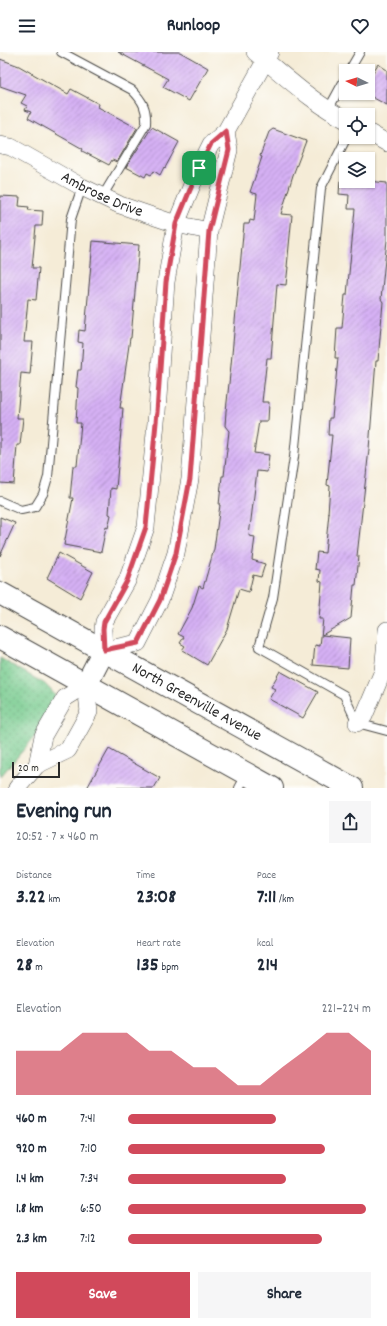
<!DOCTYPE html>
<meta charset="utf-8">
<style>
:root{--surface:#fff;--page:#f6f6f7;--text:#1f2937;--muted:#747a83;--accent:#d1495b}
body{margin:0;font-family:Dekko,sans-serif;background:var(--page);color:var(--text);height:100vh;display:flex;flex-direction:column;font-size:15px;white-space:nowrap}
*{box-sizing:border-box;margin:0}
p{font-size:13px;color:var(--muted)}
.icon{flex:none;width:22px;height:22px;fill:none;stroke:currentColor;stroke-width:2;stroke-linecap:round;stroke-linejoin:round}
.map{position:relative;height:736px;overflow:hidden}
.side{display:flex;flex-direction:column;background:var(--surface);flex:1}
.side>*{flex:none}
.needle{width:26px;rotate:275deg}
.fabs{position:absolute;left:339px;top:12px;display:grid;gap:8px}
.fabs a{display:grid;place-items:center;width:36px;height:36px;border-radius:0px;background:var(--surface);box-shadow:0 1px 3px #0004;font-size:20px}
.scale{position:absolute;left:12px;bottom:10px;width:48px;box-sizing:border-box;padding-left:4px;border:2px solid #2b2b2b;border-top:0;font-size:11px;line-height:14px;white-space:nowrap;color:#2b2b2b;-webkit-text-stroke:3px #fdfcf7;paint-order:stroke}
.pin{position:absolute;display:grid;place-items:center;width:34px;height:34px;color:#fff;margin:-17px;border-radius:8px;box-shadow:0 2px 6px #0006}
.round{display:grid;place-items:center;flex:none;width:42px;height:42px;border-radius:0px;background:var(--page)}
.summary{display:flex;align-items:center;justify-content:space-between;height:68px;padding:0 16px}
h1{font-size:22px;font-weight:700;line-height:30px}
.stats{display:grid;grid-template-columns:repeat(3,1fr);gap:6px;height:68px;padding:4px 16px}
.stats div{display:grid;align-content:center}
.stats b{font-size:20px;font-weight:700}
.stats small{font-size:11px;font-weight:400}
.stats p{font-size:11px}
.chart{height:112px;padding:8px 16px}
.chart p{display:flex;justify-content:space-between}
.chart svg{width:100%;height:72px;margin-top:4px;fill:var(--accent);opacity:.7}
.button{display:flex;gap:8px;margin-top:auto;padding:8px 16px}
.button a{flex:1;height:46px;border-radius:0px;background:var(--accent);color:#fff;font-size:16px;font-weight:700;line-height:46px;text-align:center}
.button a+a{background:var(--page);color:var(--text)}
ul{padding:0 16px;list-style:none;font-size:13px}
li{display:grid;grid-template-columns:64px 48px 1fr;align-items:center;height:30px}
li i{height:10px;border-radius:5px;background:var(--accent)}
header{display:flex;justify-content:space-between;align-items:center;height:52px;padding:0 16px;background:var(--surface);font-size:18px;font-weight:700}
.map>svg:first-child{display:block}
.grass{fill:url(#grass-dots);stroke:#507a5c}
.building{fill:url(#building-hatch)}
.lines{fill:none;stroke-linecap:round;stroke-linejoin:round}
.service-casing{stroke:#494845;stroke-width:10}
.minor-casing{stroke:#494845;stroke-width:18}
.secondary-casing{stroke:#494845;stroke-width:24}
.service{stroke:#fff;stroke-width:8}
.minor{stroke:#fff;stroke-width:17}
.secondary{stroke:#fff;stroke-width:22}
.route-casing{stroke:#fff;stroke-width:8}
.route{stroke:#d1495b;stroke-width:5}
.labels{text-anchor:middle;dominant-baseline:central;stroke-width:3;stroke-linejoin:round;paint-order:stroke}
.street-label{font-size:16px;fill:#2b2b2b;stroke:#fdfcf7}
</style>
<header><svg class="icon" aria-label="menu" viewBox="0 0 24 24"><path d="M4 6h16M4 12h16M4 18h16"/></svg>Runloop<svg class="icon" aria-label="heart" viewBox="0 0 24 24"><path d="M12 20l-8-8c-3-5 5-10 8-4 3-6 11-1 8 4z"/></svg></header>
<div class="map">
<svg width="387" height="736" viewBox="0 0 387 736">
<defs>
<pattern id="grass-dots" width="8" height="8" patternUnits="userSpaceOnUse"><rect width="8" height="8" fill="#76ca8e"/><path d="M2 2h.1M6 6h.1" fill="none" stroke="#61a474" stroke-width="1.8" stroke-linecap="round"/></pattern>
<pattern id="building-hatch" width="6" height="6" patternUnits="userSpaceOnUse"><rect width="6" height="6" fill="#d5b0f4"/><path d="M-1 1l2-2M0 6l6-6M5 7l2-2" fill="none" stroke="#ad8fc6"/></pattern>
</defs>
<rect width="100%" height="100%" fill="#fdfcf7"/>
<filter id="ink" filterUnits="userSpaceOnUse"><feTurbulence type="fractalNoise" baseFrequency=".025" numOctaves="2"/><feDisplacementMap in="SourceGraphic" scale="8" xChannelSelector="R" yChannelSelector="G"/><feConvolveMatrix kernelMatrix="1 2 1 2 8 2 1 2 1" color-interpolation-filters="sRGB"/></filter>
<filter id="wash" filterUnits="userSpaceOnUse"><feTurbulence type="fractalNoise" baseFrequency=".012" numOctaves="4" result="noise"/><feDisplacementMap in="SourceGraphic" scale="16" xChannelSelector="R" yChannelSelector="G"/><feGaussianBlur stdDeviation="0.9" result="paint"/><feColorMatrix in="noise" values="0 0 0 0 0 0 0 0 0 0 0 0 0 0 0 0 0 1.4 0 .05"/><feComposite in="paint" operator="in"/></filter>
<g filter="url(#wash)">
<rect width="100%" height="100%" fill="#f5ecd7"/>
<!-- grass -->
<path class="grass" d="M0 606 45 632 57 645 38 681 0 725Z"/>
<g id="blocks">
<!-- building -->
<path class="building" d="M118 0H180L208 16 189 49 163 35 168 27Z
M0 7 19 14 68 42 71 37 99 52 98 55 137 76 117 110 112 108 109 113 82 99 83 97 28 66 31 60 25 58 27 54 21 51 26 43 0 34Z
M378 12 387 18V53L364 41H368V19H363L365 16 373 20Z
M152 75 179 90 165 116 164 115 160 123 154 119 151 123 147 121 145 125 126 115Z
M273 77 306 89 293 123 281 162 292 163 287 215H288L286 233 277 232 271 306H267L262 350H269L268 369H259L254 401 269 403 267 420 257 419 249 484 255 485 252 508 265 512 261 525 253 523 249 540 239 537 227 577 207 613 182 598 185 594 180 591 184 585 178 582 192 556 199 534 203 536 214 497 220 453H219L222 424H224L229 379 225 374 226 359 231 313 244 172H249L250 168 254 169 257 142 250 140 262 105 260 104 269 80Z
M340 129H368L387 131V188L381 247 383 250 378 309H376L369 397 357 504H359L356 533H354L351 566 322 583 350 586 348 616 313 613 315 593 320 594 323 567H319L322 530 319 529 320 518 315 517 317 500 325 501 329 461H328L330 434 327 433 332 383H328L329 366H332L338 306H335L337 276H342L345 243H347L355 157H348L349 143 339 142Z
M0 144 20 145 19 154 29 155 28 158 43 159 42 174H36L32 216H39L36 248 28 247 24 290H33L30 322 21 321 17 366H23L20 393H17L14 432 0 431Z
M93 189 139 193 131 286H130L120 356H123L116 437 111 436 109 462 111 463 108 476 106 475 101 500 64 493 73 446H70L73 414H77L81 371H76L78 336 76 335 78 318H81L83 291 78 290 79 278 85 279Z
M0 465 15 471 0 504Z
M59 501 93 520 80 546 47 526Z
M280 619 318 640 303 666 269 647 275 637 271 635Z
M109 697 160 726 154 736H87Z"/>
</g>
</g>
<g filter="url(#ink)">
<use href="#blocks" fill-opacity="0" stroke="#494845" stroke-width="1"/>
<g class="lines">
<defs>
<path id="service" d="M61 0 132 38C143 49 147 57 146 72L102 145
M349 19 360 0
M328 58 346 25
M347 85 321 136 294 405 273 546 259 595 344 643 357 671 387 679
M0 449 21 458 35 455 43 442 48 425 71 167 82 135
M239 736 246 723"/>
<g id="minor">
<path d="M255 0C285 24 312 50 346 68"/>
<path d="M226 79 229 98 209 179 190 427 176 501 160 548 138 591 104 598 103 577 104 570 127 529 146 475 157 360 166 230 176 172 199 116 211 92 226 79 270 0"/>
<path d="M368 80 387 91"/>
<path id="s1" d="M0 93 11 95 82 135 120 153 176 172 209 179"/>
<path d="M357 671 364 664 383 619 387 578"/>
<path d="M17 736 37 713 68 698 89 660 86 633 65 646 43 684 37 713"/>
</g>
<g id="secondary">
<path id="s2" d="M0 541 352 736"/>
<path d="M0 585 272 736"/>
<path d="M86 633 104 598"/>
</g>
</defs>
<!-- service casing -->
<use href="#service" class="service-casing"/>
<!-- minor casing -->
<use href="#minor" class="minor-casing"/>
<!-- secondary casing -->
<use href="#secondary" class="secondary-casing"/>
<!-- service -->
<use href="#service" class="service"/>
<!-- minor -->
<use href="#minor" class="minor"/>
<!-- secondary -->
<use href="#secondary" class="secondary"/>
</g>
</g>
<g class="lines" filter="url(#ink)">
<defs>
<path id="route" d="M226 79 229 98 209 179 190 427 176 501 160 548 138 591 104 598 103 577 104 570 127 529 146 475 157 360 166 230 176 172 199 116 211 92Z"/>
</defs>
<!-- route casing -->
<use href="#route" class="route-casing"/>
<!-- route -->
<use href="#route" class="route"/>
</g>
<g class="labels">
<!-- street labels -->
<g class="street-label">
<text stroke="none"><textPath href="#s1" startOffset="114">Ambrose Drive</textPath></text>
<text stroke="none"><textPath href="#s2" startOffset="225">North Greenville Avenue</textPath></text>
</g>
</g>
</svg>
<div class="fabs">
<a><svg class="needle" viewBox="-14 -14 28 28"><path d="M0-13l5 13h-10z" fill="#e53935"/><path d="M0 13l5-13h-10z" fill="#747a83"/></svg></a>
<a><svg class="icon" aria-label="locate" viewBox="0 0 24 24"><circle cx="12" cy="12" r="6"/><path d="M12 2v4M12 18v4M2 12h4M18 12h4"/></svg></a>
<a><svg class="icon" aria-label="layers" viewBox="0 0 24 24"><path d="M12 4l9 5-9 5-9-5zM3 14l9 5 9-5"/></svg></a>
</div>
<div class="scale">20 m</div>
<div class="pin" style="left:199px;top:116px;background:#1e9e55"><svg class="icon" aria-label="arrive" viewBox="0 0 24 24"><path d="M6 21V4h12l-3 4 3 4H6"/></svg></div>
</div>
<section class="side">
<div class="summary"><div><h1>Evening run</h1><p>20:52 · 7 × 460 m</p></div><a class="round"><svg class="icon" aria-label="share" viewBox="0 0 24 24"><path d="M12 15V3M7 8l5-5 5 5M5 13v7h14v-7"/></svg></a></div>
<div class="stats">
<div><p>Distance</p><b>3.22<small> km</small></b></div>
<div><p>Time</p><b>23:08</b></div>
<div><p>Pace</p><b>7:11<small> /km</small></b></div>
</div>
<div class="stats">
<div><p>Elevation</p><b>28<small> m</small></b></div>
<div><p>Heart rate</p><b>135<small> bpm</small></b></div>
<div><p>kcal</p><b>214</b></div>
</div>
<div class="chart"><p><span>Elevation</span>221–224 m</p>
<svg viewBox="0 0 160 44" preserveAspectRatio="none"><path d="M0 44V17L10 17L20 17L30 6L40 6L50 6L60 17L70 17L80 27L90 27L100 38L110 38L120 27L130 17L140 6L150 6L160 17V44z"/></svg>
</div>
<ul>
<li><b>460 m</b>7:41<i style="width:61%"></i></li>
<li><b>920 m</b>7:10<i style="width:81%"></i></li>
<li><b>1.4 km</b>7:34<i style="width:65%"></i></li>
<li><b>1.8 km</b>6:50<i style="width:98%"></i></li>
<li><b>2.3 km</b>7:12<i style="width:80%"></i></li>
</ul>
<div class="button"><a>Save</a><a>Share</a></div>
</section>
